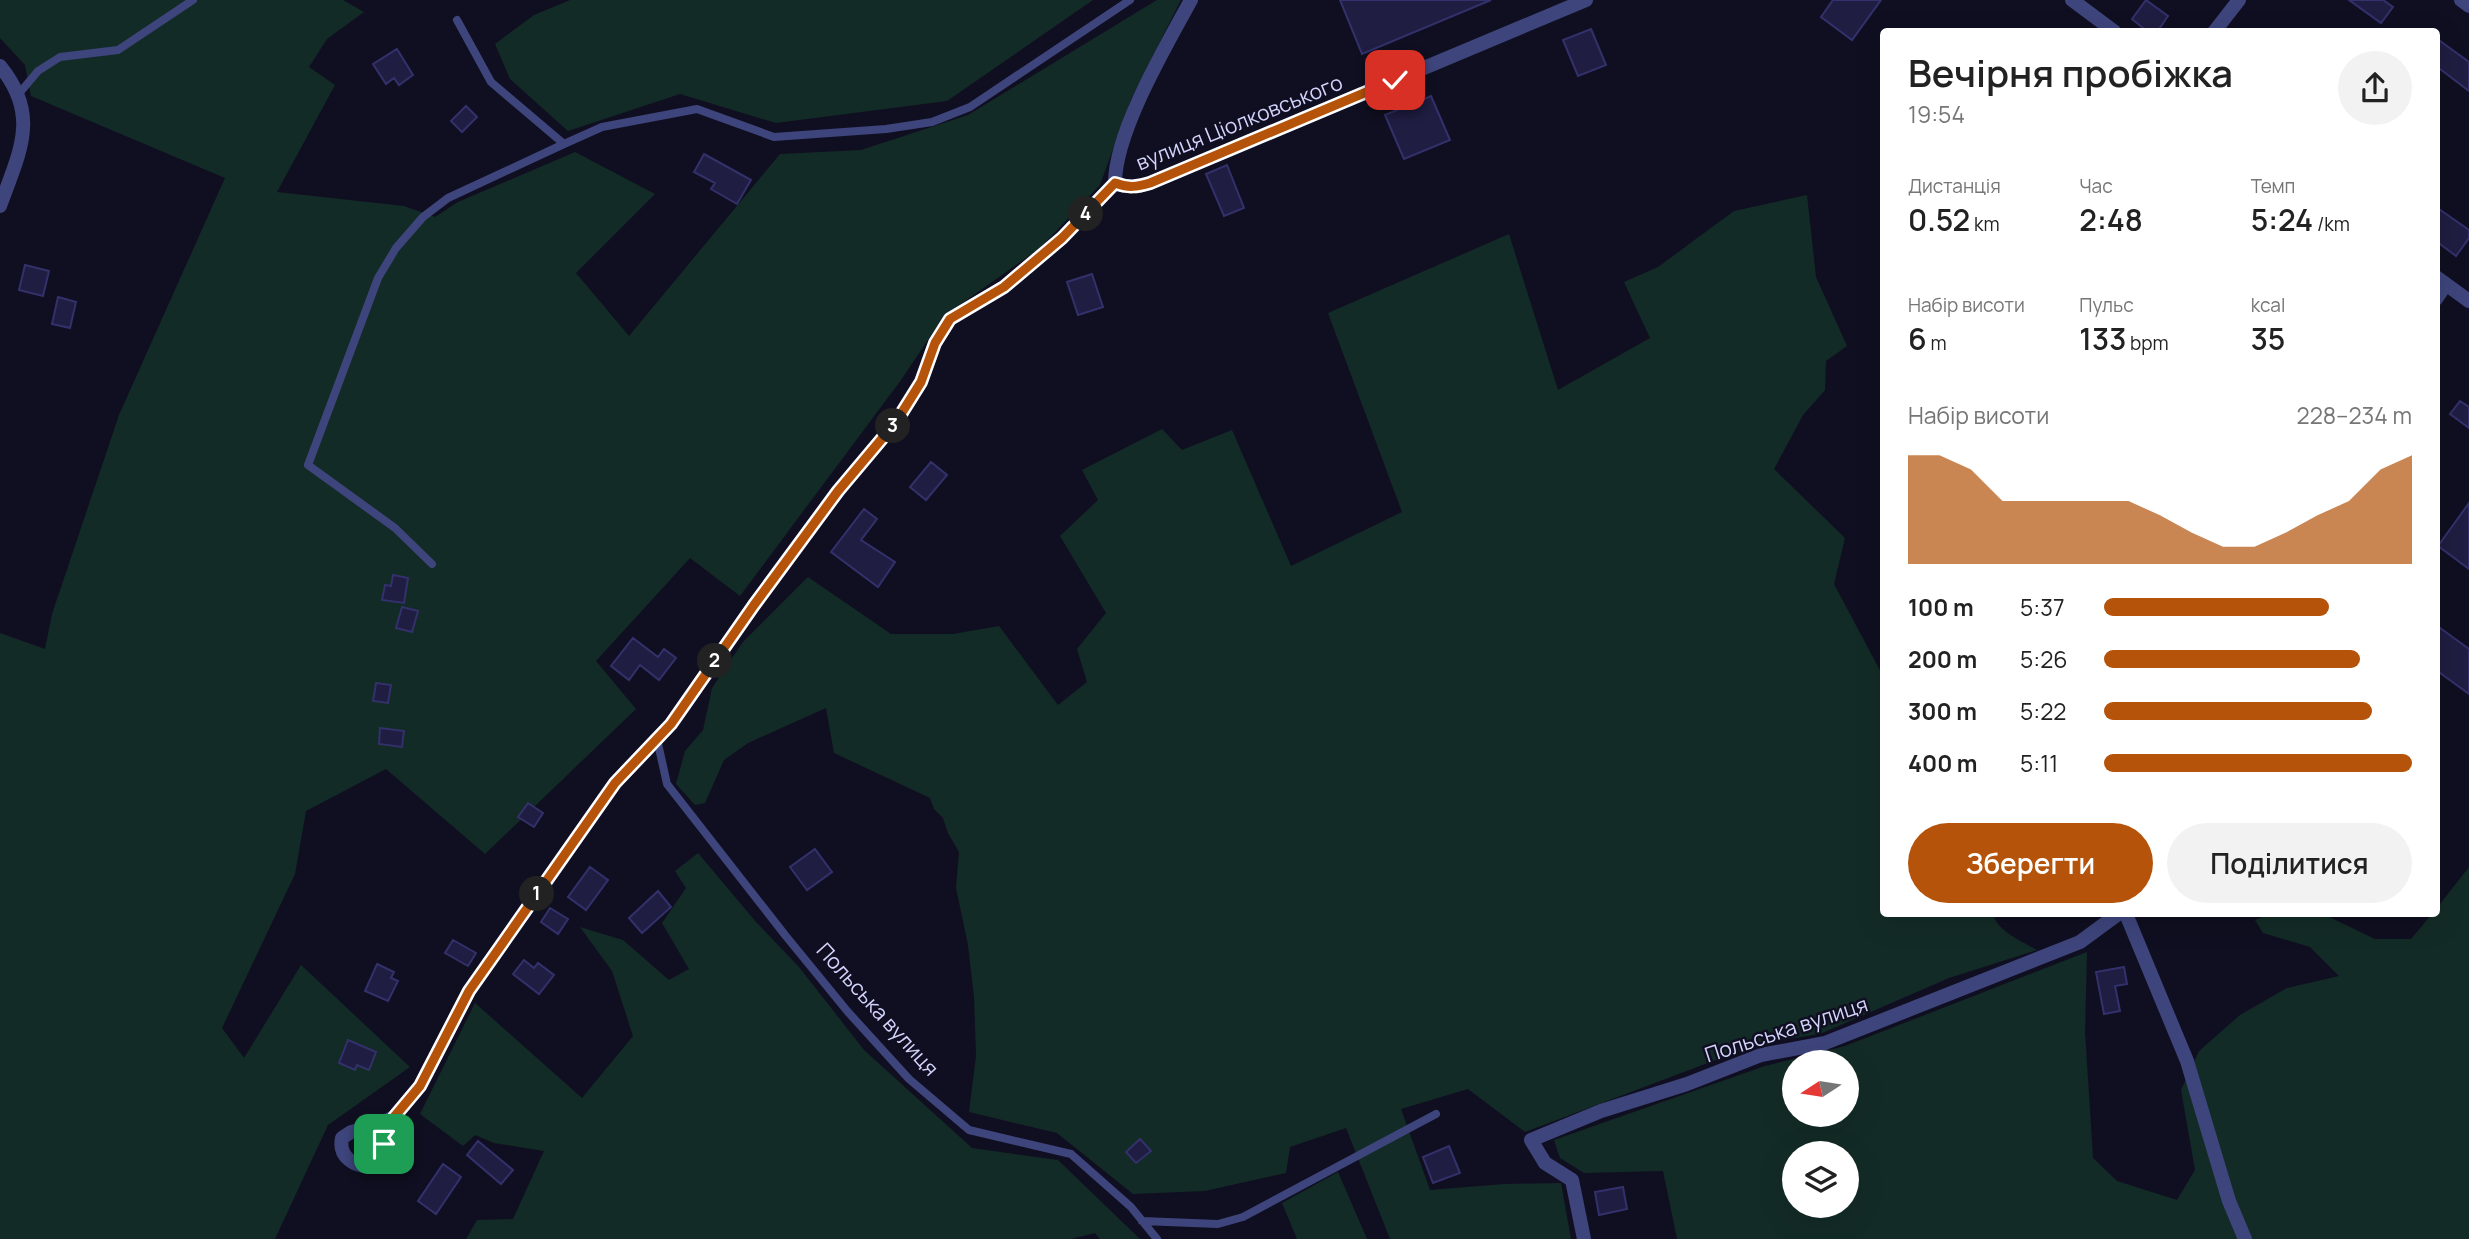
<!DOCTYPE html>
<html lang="uk">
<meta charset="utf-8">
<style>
:root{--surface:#fff;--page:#f2f2f2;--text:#222;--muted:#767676;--accent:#b45309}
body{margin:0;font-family:Manrope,sans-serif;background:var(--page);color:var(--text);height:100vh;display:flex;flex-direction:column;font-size:26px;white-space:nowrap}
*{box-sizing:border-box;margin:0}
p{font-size:23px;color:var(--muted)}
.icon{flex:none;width:38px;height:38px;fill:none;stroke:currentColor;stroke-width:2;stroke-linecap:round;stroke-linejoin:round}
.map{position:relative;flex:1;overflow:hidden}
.drawer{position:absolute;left:1880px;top:28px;width:560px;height:889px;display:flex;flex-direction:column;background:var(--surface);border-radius:7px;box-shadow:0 7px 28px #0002}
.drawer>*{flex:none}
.needle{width:46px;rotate:258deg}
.controls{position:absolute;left:1782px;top:1050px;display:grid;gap:14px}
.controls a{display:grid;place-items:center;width:77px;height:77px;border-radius:50%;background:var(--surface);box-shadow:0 7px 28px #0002;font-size:35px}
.pin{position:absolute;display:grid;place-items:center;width:60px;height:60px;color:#fff;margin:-30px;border-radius:14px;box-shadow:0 4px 10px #0006}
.km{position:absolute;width:35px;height:35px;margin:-18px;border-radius:50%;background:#222;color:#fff;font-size:19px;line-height:35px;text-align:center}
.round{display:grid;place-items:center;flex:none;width:74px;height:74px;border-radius:37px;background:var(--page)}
.head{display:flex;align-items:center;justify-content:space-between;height:119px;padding:0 28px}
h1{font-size:38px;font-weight:600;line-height:52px}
.figures{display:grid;grid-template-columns:repeat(3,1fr);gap:10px;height:119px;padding:7px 28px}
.figures div{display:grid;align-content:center}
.figures b{font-size:30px;font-weight:600}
.figures small{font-size:19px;font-weight:400}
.figures p{font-size:19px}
.chart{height:196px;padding:14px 28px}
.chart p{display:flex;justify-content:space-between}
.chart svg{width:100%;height:126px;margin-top:7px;fill:var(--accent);opacity:.7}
.action{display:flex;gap:14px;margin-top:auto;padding:14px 28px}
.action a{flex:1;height:80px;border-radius:42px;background:var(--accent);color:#fff;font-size:28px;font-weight:600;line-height:80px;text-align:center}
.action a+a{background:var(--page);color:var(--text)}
ul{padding:0 28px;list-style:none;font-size:23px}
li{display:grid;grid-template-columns:112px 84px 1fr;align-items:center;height:52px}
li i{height:18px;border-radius:9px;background:var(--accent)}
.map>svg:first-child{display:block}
.green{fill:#132b26;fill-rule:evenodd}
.building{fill:#1f1d41;stroke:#33316b;stroke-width:2}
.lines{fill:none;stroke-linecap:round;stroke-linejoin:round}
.service{stroke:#3e457c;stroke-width:8}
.minor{stroke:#3e457c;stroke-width:14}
.tertiary{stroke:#3e457c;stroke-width:14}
.route-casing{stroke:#fff;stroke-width:14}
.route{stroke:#b45309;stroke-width:9}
.labels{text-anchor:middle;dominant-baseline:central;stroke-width:5;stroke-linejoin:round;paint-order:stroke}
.street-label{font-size:21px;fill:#d3d4fc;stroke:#100f21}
</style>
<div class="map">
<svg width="2469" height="1239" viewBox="0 0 2469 1239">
<rect width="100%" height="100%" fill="#100f21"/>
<!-- green -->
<path class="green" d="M0 0H343L364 12 327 39 309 67 335 85 277 192 404 206 435 217 458 202 575 152 655 194 576 273 629 336 780 154 861 150 968 115 1157 0H1181L1131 99 1100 185 1040 248 944 316 901 380 740 596 690 558 596 661 636 709 485 854 386 769 306 811 295 874 222 1028 244 1058 301 965 410 1067 328 1125 275 1239H0V633L45 649 52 614 119 415 225 178 31 96 25 65 0 38Z
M570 0H1093L947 101 776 123 680 94 568 131 510 79 495 44 534 15Z
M1807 195 1816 277 1847 346 1826 361 1825 390 1803 415 1774 469 1845 538 1834 584 1883 676V914H1993C1997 931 2023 942 2037 950L1949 978 1820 1034 1758 1044 1525 1132 1468 1089 1401 1109 1430 1190 1504 1184 1561 1183 1571 1239H1390L1346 1128 1290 1147 1286 1173 1205 1191 1133 1194 1057 1133 969 1112 976 1056 974 997 968 945 956 888 959 852 948 833 943 818 934 809 930 798 834 753 826 708 748 743 724 760 705 803 695 805 676 784 685 751 703 730 712 688 743 642 808 577 891 634H953L999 626 1058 705 1087 682 1077 649 1106 613 1060 536 1098 500 1082 470 1162 429 1182 450 1232 430 1291 566 1402 512 1328 313 1509 234 1558 390 1650 338 1624 282 1658 267 1734 211Z
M698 853 756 922 799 967 864 1050 972 1148 1058 1160 1140 1239H1100L1095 1233 1071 1239H466L477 1220 513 1219 544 1151 494 1143 475 1135 463 1146 420 1114 475 1003 582 1098 633 1036 612 971 580 927 623 940 669 980 689 969 662 923 686 888 675 871Z
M2469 867V1239H1677L1663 1171 1584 1173 1560 1158 1554 1140 1765 1066 1845 1046 2087 952 2085 1032 2093 1158 2117 1181 2177 1200 2195 1170 2181 1090 2199 1051 2240 1015 2287 988 2339 976 2310 947 2263 933 2255 920 2269 914H2323L2375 939H2411L2432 914H2436V909ZM1794 1062H1846V1115H1794ZM1794 1153H1846V1206H1794Z
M1338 1172 1367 1239H1297L1282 1203Z"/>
<!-- building -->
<path class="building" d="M1340 0H1491L1362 54Z
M1833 0H1881L1852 40 1821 17Z
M2146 0 2168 16 2157 32H2148L2132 19Z
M2349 0H2383L2393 7 2381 23Z
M1591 29 1606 65 1578 76 1563 40Z
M2436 38 2469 62V91L2436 66Z
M397 49 413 75 399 85 394 78 386 84 373 64Z
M1431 96 1450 140 1404 159 1385 115Z
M466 106 477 117 462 132 451 121Z
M704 154 751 180 737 204 711 189 715 183 694 172Z
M1227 165 1244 208 1224 216 1206 174Z
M2436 207 2469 230V238L2456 256 2436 241Z
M25 265 49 271 43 296 19 290Z
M1092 274 1103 307 1078 315 1067 282Z
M58 297 76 302 70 328 52 324Z
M2460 401 2469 407V428L2450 414Z
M931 462 947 475 926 500 910 487Z
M2469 503V569L2438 546Z
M864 509 877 519 861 540 895 562 878 587 831 552Z
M393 575 408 578 404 603 382 600 385 585 391 586Z
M402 607 418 611 412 632 396 628Z
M2436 625 2469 649V694L2436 670Z
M633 638 658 657 664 649 676 658 659 680 640 665 629 680 611 666Z
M376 683 391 685 388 703 373 701Z
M380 728 404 731 402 747 379 744Z
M528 803 543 813 534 827 518 817Z
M815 849 832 872 807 890 790 867Z
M590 867 608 880 586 910 568 897Z
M658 891 671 907 642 933 629 918Z
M550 908 568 919 558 934 541 922Z
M453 940 476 953 468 966 445 953Z
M524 960 534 968 538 963 554 975 539 994 513 974Z
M377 964 394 972 391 978 398 981 388 1001 365 991Z
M2124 967 2127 984 2115 986 2120 1011 2104 1014 2096 972Z
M348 1040 376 1052 369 1070 357 1065 355 1070 339 1063Z
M1140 1139 1151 1151 1136 1163 1126 1152Z
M478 1141 513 1170 501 1184 467 1155Z
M1449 1146 1460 1173 1433 1183 1423 1157Z
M443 1164 461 1177 436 1214 418 1201Z
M1623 1187 1627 1209 1599 1215 1595 1192Z"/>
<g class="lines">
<!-- service -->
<path class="service" d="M457 20 491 82 564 144 602 127 697 109 774 137 886 129 932 122 970 107 1130 0
M17 96 38 71 60 57 118 50 193 0
M432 564 395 528 308 465 378 278 396 248 423 217 448 198 564 144
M657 739 667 784 785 935 848 1012 909 1079 969 1130 1071 1154 1131 1207 1157 1239
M1142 1221 1218 1224 1243 1217 1436 1114"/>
<!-- minor -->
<path class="minor" d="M2072 0 2115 32
M2214 32 2239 0
M0 66C41 116 19 153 0 206
M1115 183C1115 132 1166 46 1191 0
M2436 277 2469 301
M2436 299 2446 284
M2126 914 2187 1061 2229 1201 2245 1239
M394 1117 372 1127 351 1132 342 1138C338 1157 355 1168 373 1166L394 1117 420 1086 469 991 615 783 671 724 754 605 838 491 896 422 921 382 935 343 950 319 1004 287 1062 238 1115 183C1128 188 1137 187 1150 183L1586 0
M1584 1239 1572 1180 1545 1163 1531 1140 1601 1111 1687 1084 1761 1055 1825 1043 2080 942 2118 914"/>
<!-- tertiary -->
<path class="tertiary" d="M2461 0 2469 6"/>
</g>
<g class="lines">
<defs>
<path id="route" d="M384 1144 394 1117 420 1086 469 991 615 783 671 724 754 605 838 491 896 422 921 382 935 343 950 319 1004 287 1062 238 1115 183C1128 188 1137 187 1150 183L1395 80"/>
</defs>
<!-- route casing -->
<use href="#route" class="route-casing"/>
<!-- route -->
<use href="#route" class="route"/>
</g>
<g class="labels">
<!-- street labels -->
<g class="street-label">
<text transform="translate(1239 122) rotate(-22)">вулиця Ціолковського</text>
<text transform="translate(878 1009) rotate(48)">Польська вулиця</text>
<text transform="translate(1786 1029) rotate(-18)">Польська вулиця</text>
</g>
</g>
</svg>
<div class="controls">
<a><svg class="needle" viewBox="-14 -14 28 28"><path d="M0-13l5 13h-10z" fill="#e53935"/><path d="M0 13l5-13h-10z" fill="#767676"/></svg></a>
<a><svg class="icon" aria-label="layers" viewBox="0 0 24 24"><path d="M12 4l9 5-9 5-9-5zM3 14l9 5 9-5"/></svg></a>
</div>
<div class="pin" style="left:384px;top:1144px;background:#1e9e55"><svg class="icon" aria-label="arrive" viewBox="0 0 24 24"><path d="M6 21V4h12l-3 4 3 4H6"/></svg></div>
<div class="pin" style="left:1395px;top:80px;background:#d93025"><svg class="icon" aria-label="check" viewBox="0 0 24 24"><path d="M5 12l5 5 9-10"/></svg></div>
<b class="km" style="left:537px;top:894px">1</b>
<b class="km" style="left:715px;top:661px">2</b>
<b class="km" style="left:893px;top:426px">3</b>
<b class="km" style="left:1086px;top:214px">4</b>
<section class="drawer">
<div class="head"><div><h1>Вечірня пробіжка</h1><p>19:54</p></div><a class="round"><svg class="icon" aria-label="share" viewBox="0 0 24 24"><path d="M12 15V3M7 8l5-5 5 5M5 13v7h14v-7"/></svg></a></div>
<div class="figures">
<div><p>Дистанція</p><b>0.52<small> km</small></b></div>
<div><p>Час</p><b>2:48</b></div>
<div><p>Темп</p><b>5:24<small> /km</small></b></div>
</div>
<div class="figures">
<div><p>Набір висоти</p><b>6<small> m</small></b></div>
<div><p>Пульс</p><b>133<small> bpm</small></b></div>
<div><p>kcal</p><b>35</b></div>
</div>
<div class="chart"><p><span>Набір висоти</span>228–234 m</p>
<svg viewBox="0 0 160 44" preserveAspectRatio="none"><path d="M0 44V6L10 6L20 11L30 22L40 22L50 22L60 22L70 22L80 27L90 33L100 38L110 38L120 33L130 27L140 22L150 11L160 6V44z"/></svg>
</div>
<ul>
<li><b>100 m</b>5:37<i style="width:73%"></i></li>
<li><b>200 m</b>5:26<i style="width:83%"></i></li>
<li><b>300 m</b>5:22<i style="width:87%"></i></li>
<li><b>400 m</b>5:11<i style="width:100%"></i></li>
</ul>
<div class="action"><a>Зберегти</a><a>Поділитися</a></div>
</section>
</div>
